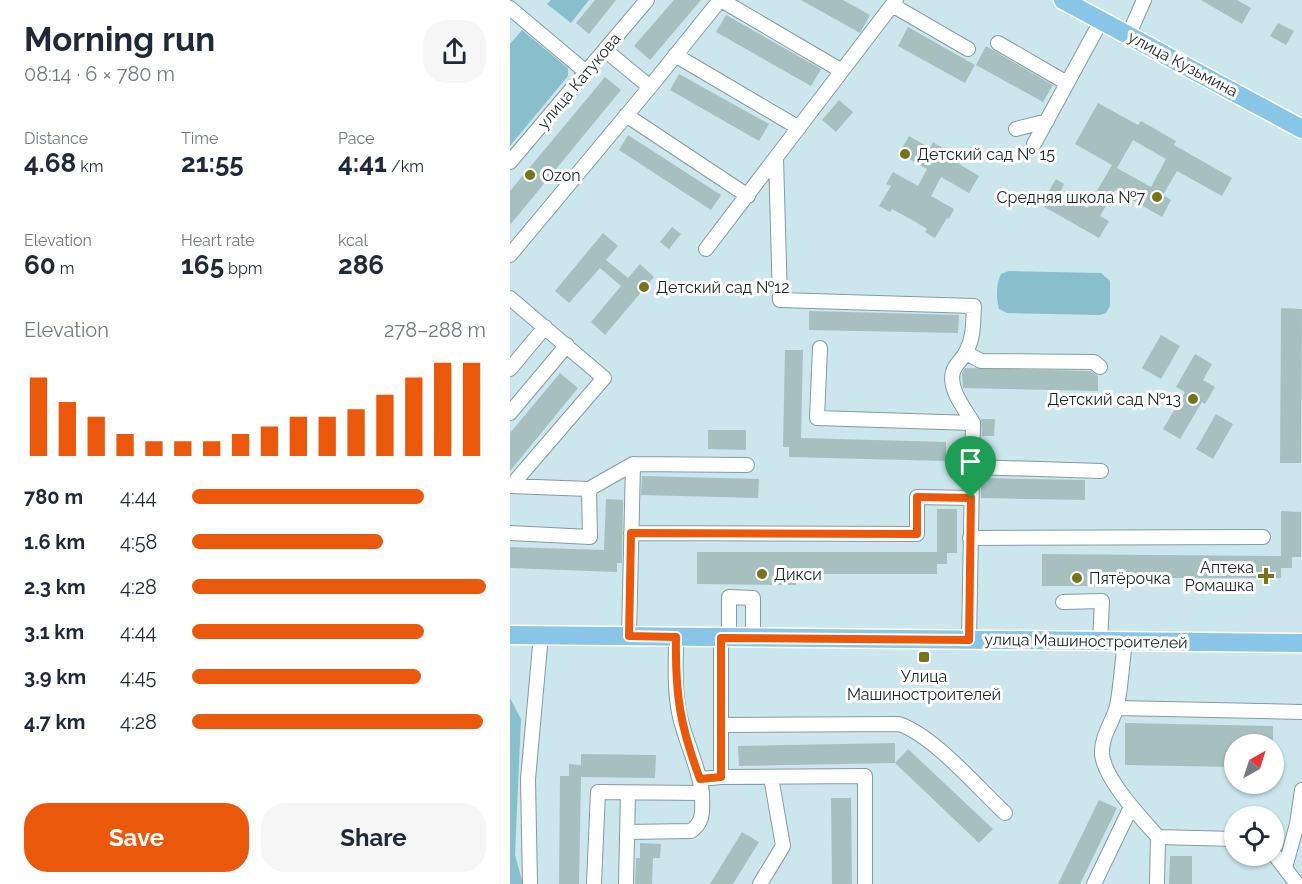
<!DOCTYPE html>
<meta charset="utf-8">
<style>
:root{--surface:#fff;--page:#f6f6f7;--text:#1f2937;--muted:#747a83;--accent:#ea580c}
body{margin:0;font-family:Raleway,sans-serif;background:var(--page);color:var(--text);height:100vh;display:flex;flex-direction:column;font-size:22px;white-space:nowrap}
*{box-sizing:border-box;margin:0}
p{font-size:20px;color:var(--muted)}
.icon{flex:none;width:33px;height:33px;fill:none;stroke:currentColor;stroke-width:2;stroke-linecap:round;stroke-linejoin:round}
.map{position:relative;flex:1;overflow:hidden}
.sheet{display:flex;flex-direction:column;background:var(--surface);width:510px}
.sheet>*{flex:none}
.needle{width:39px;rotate:39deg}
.buttons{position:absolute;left:714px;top:734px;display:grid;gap:12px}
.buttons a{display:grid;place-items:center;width:60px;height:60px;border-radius:50%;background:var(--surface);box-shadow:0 2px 4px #0004;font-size:30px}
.pin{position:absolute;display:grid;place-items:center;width:51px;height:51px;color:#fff;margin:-62px -26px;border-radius:50% 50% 50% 0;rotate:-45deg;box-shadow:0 0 6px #0007}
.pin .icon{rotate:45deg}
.round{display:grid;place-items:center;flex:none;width:63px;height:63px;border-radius:24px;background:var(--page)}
.summary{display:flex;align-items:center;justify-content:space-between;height:102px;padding:0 24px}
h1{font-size:33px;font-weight:700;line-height:45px}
.stats{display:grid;grid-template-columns:repeat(3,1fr);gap:9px;height:102px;padding:6px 24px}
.stats div{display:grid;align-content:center}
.stats b{font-size:26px;font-weight:700}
.stats small{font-size:16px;font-weight:400}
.stats p{font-size:16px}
.chart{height:168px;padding:12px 24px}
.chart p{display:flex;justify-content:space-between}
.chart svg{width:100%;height:108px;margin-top:6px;stroke:var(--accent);stroke-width:6}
.primary-button{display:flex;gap:12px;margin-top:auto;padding:12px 24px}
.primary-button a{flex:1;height:69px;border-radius:24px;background:var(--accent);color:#fff;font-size:24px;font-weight:700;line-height:69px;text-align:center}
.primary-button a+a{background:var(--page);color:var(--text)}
ul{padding:0 24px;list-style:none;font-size:20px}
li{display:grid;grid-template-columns:96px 72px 1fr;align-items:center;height:45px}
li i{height:15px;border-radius:8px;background:var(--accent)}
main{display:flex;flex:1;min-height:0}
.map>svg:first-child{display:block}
.green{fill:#89bfcd}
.building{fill:#a5c0bf;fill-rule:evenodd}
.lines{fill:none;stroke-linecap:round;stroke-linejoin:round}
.minor-casing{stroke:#839ca3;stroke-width:16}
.major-casing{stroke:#fff;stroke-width:21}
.minor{stroke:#fff;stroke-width:14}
.major{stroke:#89c5e6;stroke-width:18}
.route-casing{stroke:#fff;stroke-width:12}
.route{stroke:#ea580c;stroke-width:8}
.poi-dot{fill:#76751a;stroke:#fff;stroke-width:2}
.labels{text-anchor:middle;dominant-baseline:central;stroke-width:6;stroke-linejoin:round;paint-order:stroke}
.street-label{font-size:16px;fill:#1c2629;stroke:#fff}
.poi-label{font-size:16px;fill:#1c2629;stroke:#fff;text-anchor:start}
</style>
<main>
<section class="sheet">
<div class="summary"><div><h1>Morning run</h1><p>08:14 · 6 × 780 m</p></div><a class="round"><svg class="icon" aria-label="share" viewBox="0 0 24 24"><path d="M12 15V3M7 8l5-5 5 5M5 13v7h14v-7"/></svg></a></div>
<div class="stats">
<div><p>Distance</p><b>4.68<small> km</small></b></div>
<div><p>Time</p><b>21:55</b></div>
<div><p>Pace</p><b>4:41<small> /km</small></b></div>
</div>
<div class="stats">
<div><p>Elevation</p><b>60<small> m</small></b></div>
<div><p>Heart rate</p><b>165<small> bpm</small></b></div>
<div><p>kcal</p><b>286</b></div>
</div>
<div class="chart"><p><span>Elevation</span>278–288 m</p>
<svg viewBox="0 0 160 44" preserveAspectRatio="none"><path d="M5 44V12M15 44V22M25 44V28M35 44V35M45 44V38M55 44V38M65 44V38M75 44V35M85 44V32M95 44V28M105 44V28M115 44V25M125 44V19M135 44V12M145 44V6M155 44V6"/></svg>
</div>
<ul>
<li><b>780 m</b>4:44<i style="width:79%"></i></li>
<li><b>1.6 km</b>4:58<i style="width:65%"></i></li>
<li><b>2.3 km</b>4:28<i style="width:100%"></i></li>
<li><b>3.1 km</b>4:44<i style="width:79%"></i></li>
<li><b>3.9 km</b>4:45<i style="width:78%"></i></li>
<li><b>4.7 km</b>4:28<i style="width:99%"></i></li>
</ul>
<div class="primary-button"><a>Save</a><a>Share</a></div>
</section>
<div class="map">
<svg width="792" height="884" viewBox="0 0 792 884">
<rect width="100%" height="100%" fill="#cbe6ed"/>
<!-- green -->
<path class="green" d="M41 0H79L61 23 37 4Z
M12 30 58 68V76L0 146V44Z
M499 271 591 273 600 281V306L596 313 590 315 497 313 489 309C486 298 486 284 491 274Z
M0 698 11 719 5 855 13 884H0Z"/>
<!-- building -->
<path class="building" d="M85 0H106L79 34 66 23Z
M164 0H191L140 60 124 46Z
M291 0H333L360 15 350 33Z
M691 0H727L741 8 732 24Z
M216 15 311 69 301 86 206 32Z
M768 23 784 31 776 45 760 36Z
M398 27 465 65 455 83 388 46Z
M476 46 543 85 533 102 466 65Z
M169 74 259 124 249 141 160 90Z
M95 77 111 90 0 225V191Z
M329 100 343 112 326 132 312 120Z
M588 103 628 125 631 121 666 141 664 145 722 178 712 196 667 171 653 195 661 200 652 217 605 190 590 216 599 221 589 238 531 205 546 179 554 184 550 193 577 208 602 165 565 144ZM623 140 656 159 641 187 607 168Z
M118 135 211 195 201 210 109 150Z
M399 136 420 148 423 142 452 159 449 164 469 176 459 193 431 177 421 196 444 209 439 219 437 218 425 238 415 232 417 229 404 221 382 209 380 212 369 206 381 186 376 184 383 172 408 186 417 169 389 153Z
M162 227 171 234 159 249 150 242Z
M93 233 108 246 96 260 118 278 130 264 144 277 95 335 81 322 111 286 90 268 59 303 45 291Z
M771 308 792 309 791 463H770Z
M299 311 449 315 448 333 299 330Z
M651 335 670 346 651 379 632 368Z
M275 350H293L291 438 436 442V461L279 457V447H273Z
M685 354 702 364 693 380 705 387 695 404 692 402 670 439 653 429 675 392 666 387Z
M455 368 581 371 588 376V391L453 388 452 373Z
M50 373 68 388 0 471V433Z
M706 414 723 424 703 459 686 449Z
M471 419H485L484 436H472Z
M198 430H236V450L198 449Z
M132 476 249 479 248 498 131 495Z
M471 478 575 480V500L471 498Z
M96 499 113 500 112 563H107V572L0 568V547L94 550Z
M427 509H447V553H437V564H427V574H286V585L187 584V552H427Z
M771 511 791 512V557H782V568H771V578H631V586H532V554L771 556Z
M615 723 763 726V744H724V767L615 765Z
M385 743V763L398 749 483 829 469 843 385 763 229 766 228 746Z
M71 754 146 755 145 778 71 777 69 884H49L50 776H59V764L71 765Z
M321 798H341L342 884H322Z
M589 800 607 808 570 884H548Z
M232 832 249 842 223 884H200Z
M130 843 151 844 150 858H143L142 884H125L126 858H130Z
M660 856H682V884H659Z"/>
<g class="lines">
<defs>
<path id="minor" d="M211 0 332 71
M382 5 458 49
M0 8 76 72
M619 34 634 0
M488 43 557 83
M165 55 289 128
M140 87 210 0
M116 115 238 196
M506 129 537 121
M524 144 591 21
M266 158 270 300 464 306C463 323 464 337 456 352 453 359 445 364 443 372 438 389 455 409 463 423
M0 162 137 0
M196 249 386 0
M0 255 140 87 95 50
M0 298 94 378 1 486
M310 348 307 418 463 423 459 640
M456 353 471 361 584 362 590 367
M0 369 35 327
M0 413 57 345
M462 467 591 471
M0 486 79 489
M0 533 80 537 79 489 123 464 237 465
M121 533 407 534V497L461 498
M460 538 753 537
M553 602 592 601 590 642
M119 636 123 464
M219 638V597L243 598V638
M615 642C612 663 611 686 607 706 603 722 591 736 592 754 594 779 632 819 648 837L647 884
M607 708 792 712
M212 725 389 724C424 736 467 787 495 813
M211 777V637
M190 779 211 777 355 776V884
M117 832 181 831C195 821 192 809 192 793
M648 837 724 839
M764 854 787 884
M775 868 787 824 792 790
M20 884 18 779 31 635
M84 884 88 792 192 793C189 767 176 743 170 717 164 691 166 663 166 637
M116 884 118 793
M250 884 273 846 261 777
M584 884 621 807"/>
<path id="major" d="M553 0 792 129
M0 635 792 643"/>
</defs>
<!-- minor casing -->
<use href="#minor" class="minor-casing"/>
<!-- major casing -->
<use href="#major" class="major-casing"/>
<!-- minor -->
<use href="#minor" class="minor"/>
<!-- major -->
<use href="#major" class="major"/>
</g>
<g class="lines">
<defs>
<path id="route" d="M407 497 461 498 459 640 211 638V777L190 779C170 726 165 694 166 637L119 636 121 533 407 534Z"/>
</defs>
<!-- route casing -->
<use href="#route" class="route-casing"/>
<!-- route -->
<use href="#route" class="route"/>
</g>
<!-- markers -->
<g class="poi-dot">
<circle cx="395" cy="154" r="6"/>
<circle cx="20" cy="175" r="6"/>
<circle cx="647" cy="197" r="6"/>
<circle cx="134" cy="287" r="6"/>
<circle cx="683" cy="399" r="6"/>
<circle cx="252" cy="574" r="6"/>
<path d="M753 567h6v6h6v6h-6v6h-6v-6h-6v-6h6z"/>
<circle cx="567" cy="578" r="6"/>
<rect x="408" y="651" width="12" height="12" rx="3"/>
</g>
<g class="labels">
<!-- street labels -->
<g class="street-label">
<text transform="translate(673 64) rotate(28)">улица Кузьмина</text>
<text transform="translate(69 81) rotate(-50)">улица Катукова</text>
<text transform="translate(576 641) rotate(1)">улица Машиностроителей</text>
</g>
<!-- poi labels -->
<g class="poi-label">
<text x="407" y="154">Детский сад № 15</text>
<text x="32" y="175">Ozon</text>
<text x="635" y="197" text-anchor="end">Средняя школа №7</text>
<text x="146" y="287">Детский сад №12</text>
<text x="671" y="399" text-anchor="end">Детский сад №13</text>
<text x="744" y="567" text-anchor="end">Аптека<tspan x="744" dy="18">Ромашка</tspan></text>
<text x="264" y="574">Дикси</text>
<text x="579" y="578">Пятёрочка</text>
<text x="414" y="676" text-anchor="middle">Улица<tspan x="414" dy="18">Машиностроителей</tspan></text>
</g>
</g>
</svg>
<div class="buttons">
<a><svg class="needle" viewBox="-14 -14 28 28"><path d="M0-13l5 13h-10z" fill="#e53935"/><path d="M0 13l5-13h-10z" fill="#747a83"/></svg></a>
<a><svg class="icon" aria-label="locate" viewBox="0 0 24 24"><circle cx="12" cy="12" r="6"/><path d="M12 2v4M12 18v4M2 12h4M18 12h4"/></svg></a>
</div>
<div class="pin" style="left:461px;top:498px;background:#1e9e55"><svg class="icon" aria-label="arrive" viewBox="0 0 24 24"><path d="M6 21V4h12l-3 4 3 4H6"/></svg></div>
</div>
</main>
